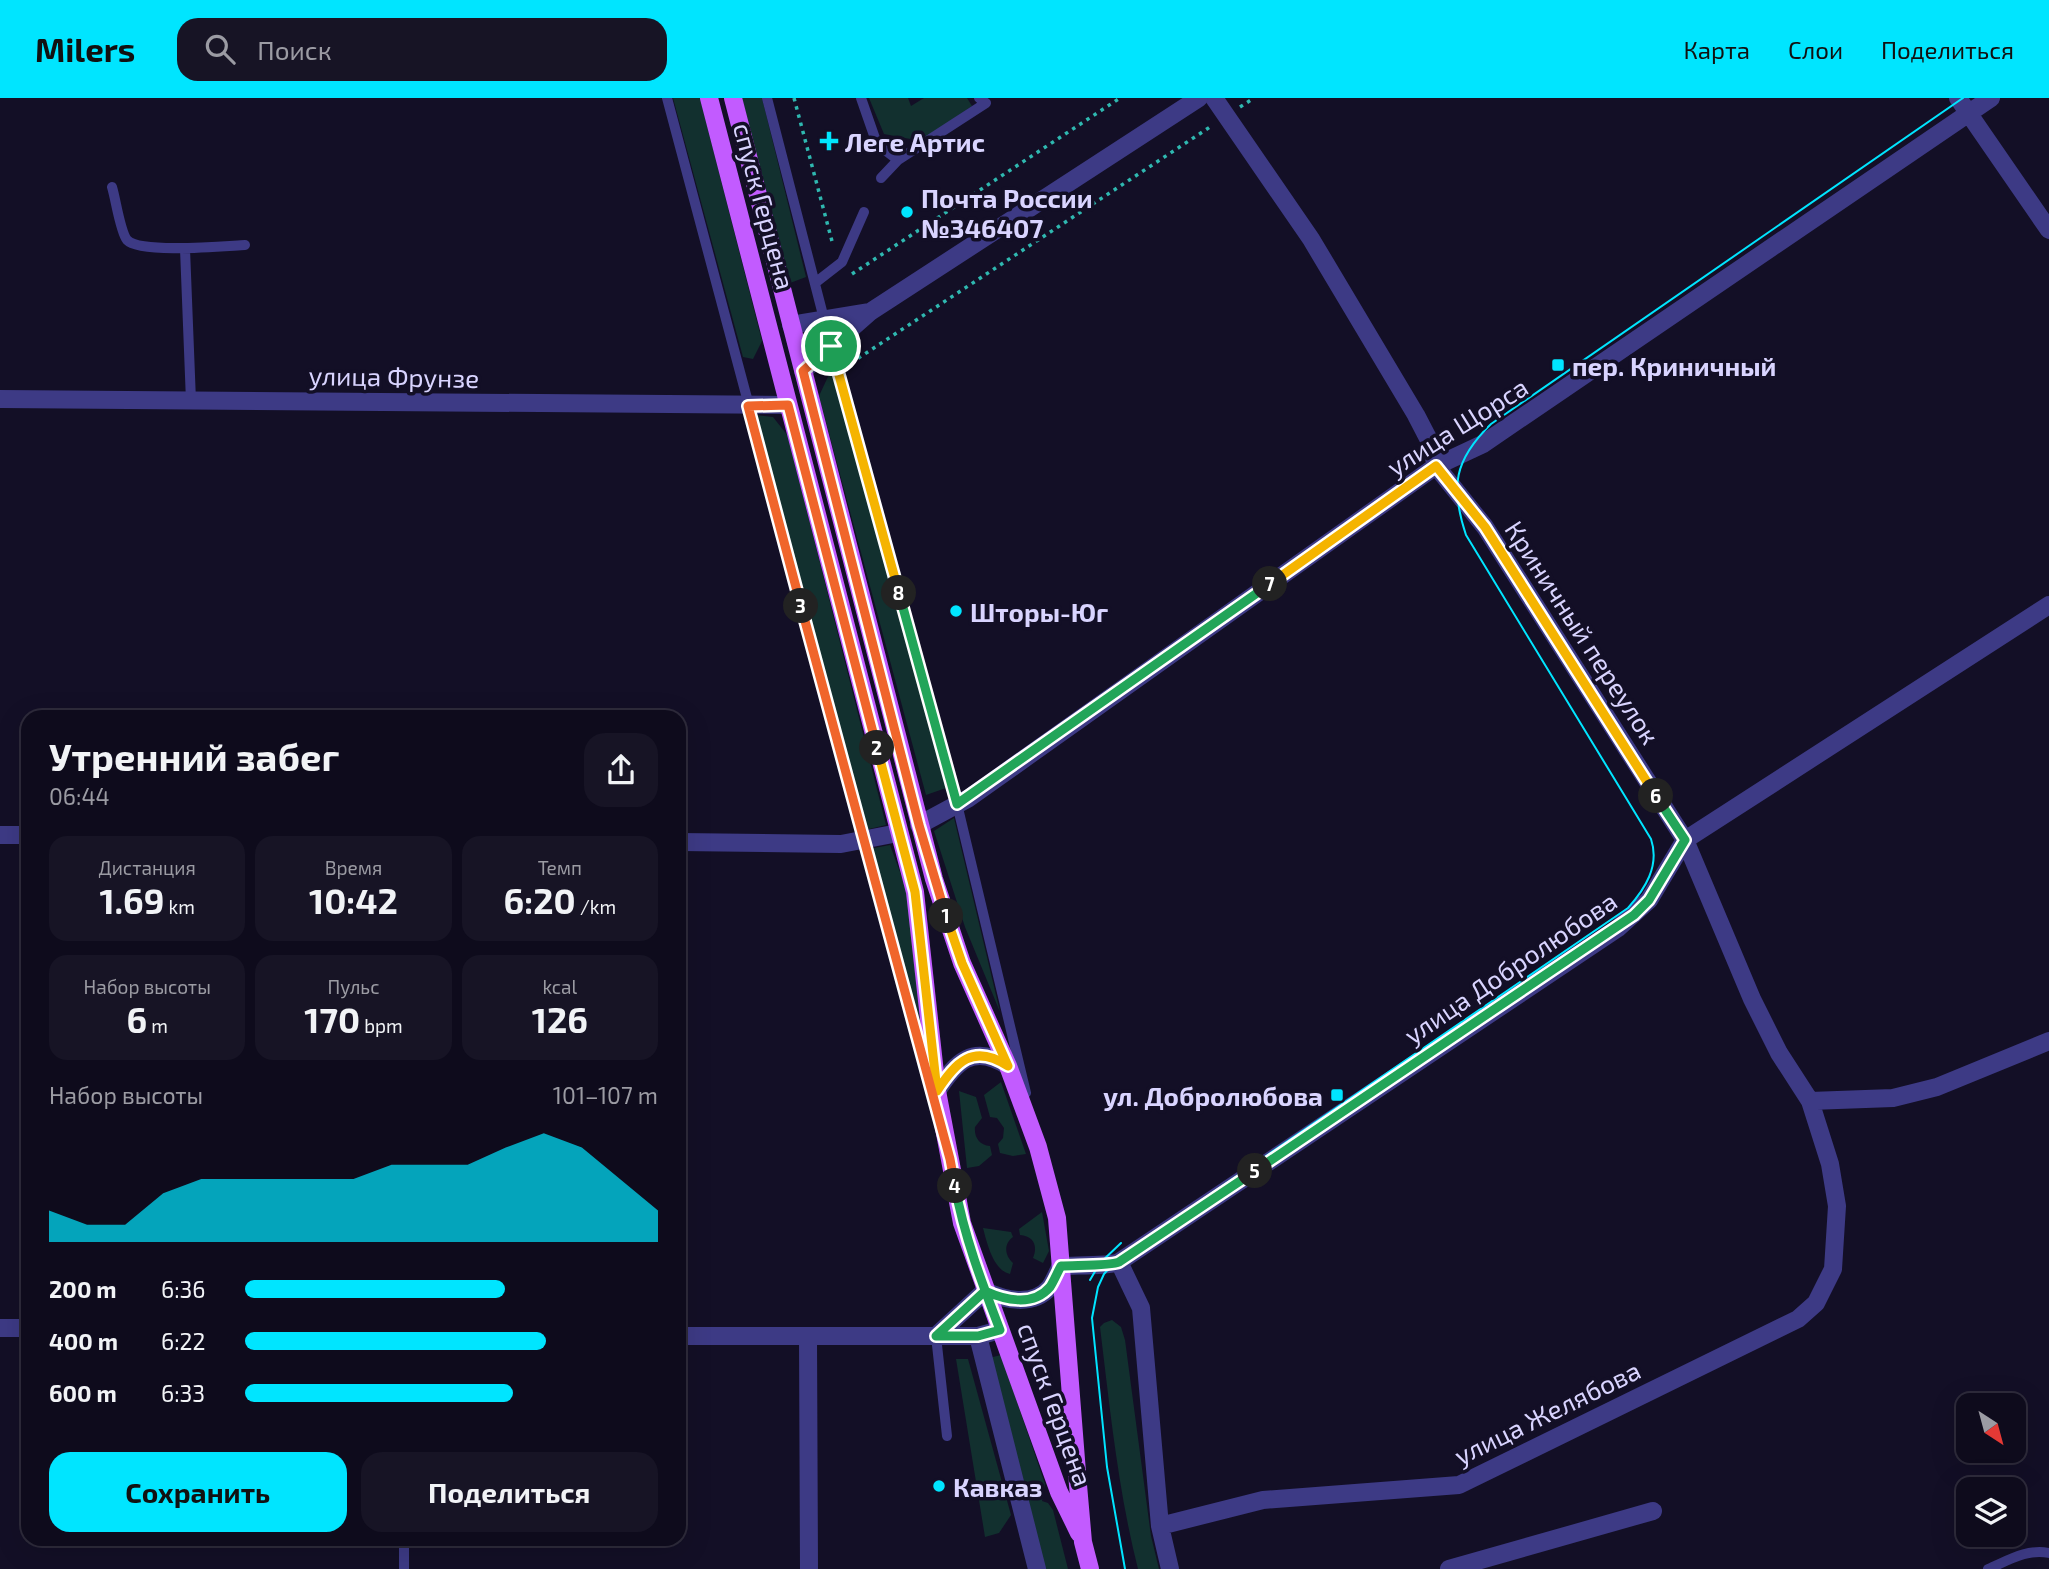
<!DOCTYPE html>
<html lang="ru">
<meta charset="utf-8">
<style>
:root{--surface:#0e0b1c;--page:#171425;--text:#f1f3f6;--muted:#9b9ba3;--line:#2e2b3b;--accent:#00e5ff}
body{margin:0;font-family:"Exo 2",sans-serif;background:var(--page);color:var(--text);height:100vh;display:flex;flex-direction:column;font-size:26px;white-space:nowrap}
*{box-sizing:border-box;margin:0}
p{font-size:23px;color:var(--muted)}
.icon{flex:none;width:38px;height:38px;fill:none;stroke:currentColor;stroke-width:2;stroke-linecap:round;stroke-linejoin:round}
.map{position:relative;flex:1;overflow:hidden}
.panel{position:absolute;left:21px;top:612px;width:665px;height:836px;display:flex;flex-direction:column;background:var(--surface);border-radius:21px;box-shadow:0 7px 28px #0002,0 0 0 2px var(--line)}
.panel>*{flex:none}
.needle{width:46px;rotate:144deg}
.controls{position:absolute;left:1956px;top:1295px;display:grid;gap:14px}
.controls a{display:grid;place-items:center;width:70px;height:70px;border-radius:14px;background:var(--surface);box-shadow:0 7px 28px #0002,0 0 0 2px var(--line);font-size:35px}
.pin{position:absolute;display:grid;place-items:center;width:60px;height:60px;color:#fff;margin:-30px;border:4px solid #fff;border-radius:50%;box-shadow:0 2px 7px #0007}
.km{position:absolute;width:35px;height:35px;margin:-18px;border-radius:50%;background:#222;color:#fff;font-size:19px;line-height:35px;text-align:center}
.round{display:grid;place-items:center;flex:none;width:74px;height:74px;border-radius:21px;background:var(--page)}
.overview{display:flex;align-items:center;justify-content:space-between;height:119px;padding:0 28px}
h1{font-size:38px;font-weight:700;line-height:52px}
.figures{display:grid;grid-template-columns:repeat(3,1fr);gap:10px;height:119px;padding:7px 28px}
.figures div{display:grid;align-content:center;border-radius:18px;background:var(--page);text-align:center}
.figures b{font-size:35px;font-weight:700}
.figures small{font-size:19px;font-weight:400}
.figures p{font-size:19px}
.chart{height:196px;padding:14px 28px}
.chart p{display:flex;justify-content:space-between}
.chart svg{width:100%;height:126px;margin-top:7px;fill:var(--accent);opacity:.7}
.primary-button{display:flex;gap:14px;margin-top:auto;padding:14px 28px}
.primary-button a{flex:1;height:80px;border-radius:21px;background:var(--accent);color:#111;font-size:28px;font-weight:700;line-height:80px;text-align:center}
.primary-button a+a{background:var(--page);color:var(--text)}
ul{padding:0 28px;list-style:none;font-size:23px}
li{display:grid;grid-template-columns:112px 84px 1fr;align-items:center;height:52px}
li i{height:18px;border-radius:9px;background:var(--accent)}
header{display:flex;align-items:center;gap:42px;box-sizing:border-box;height:98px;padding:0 35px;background:var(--accent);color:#111}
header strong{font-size:33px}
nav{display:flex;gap:38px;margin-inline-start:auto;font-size:24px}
.search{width:490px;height:63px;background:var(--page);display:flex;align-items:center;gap:18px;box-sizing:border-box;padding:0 24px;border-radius:21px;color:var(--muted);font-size:26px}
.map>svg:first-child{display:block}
.green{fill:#12302f}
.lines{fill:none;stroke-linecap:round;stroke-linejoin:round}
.path{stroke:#2fb8b0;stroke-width:3.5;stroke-dasharray:3.5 5;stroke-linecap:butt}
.service{stroke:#3d3a85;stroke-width:10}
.minor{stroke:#3d3a85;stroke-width:18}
.tertiary{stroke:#3d3a85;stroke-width:18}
.primary{stroke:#c25bff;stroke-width:18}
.tram{stroke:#00e5ff;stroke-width:2}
.split-1-casing{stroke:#fff;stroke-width:14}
.split-2-casing{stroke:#fff;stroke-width:14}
.split-3-casing{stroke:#fff;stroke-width:14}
.split-4-casing{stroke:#fff;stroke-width:14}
.split-5-casing{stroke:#fff;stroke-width:14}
.split-6-casing{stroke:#fff;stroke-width:14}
.split-7-casing{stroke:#fff;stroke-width:14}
.split-8-casing{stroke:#fff;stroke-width:14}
.split-9-casing{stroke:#fff;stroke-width:14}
.split-1{stroke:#f0652b;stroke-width:9}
.split-2{stroke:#f5b400;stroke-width:9}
.split-3{stroke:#f0652b;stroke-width:9}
.split-4{stroke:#f0652b;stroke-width:9}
.split-5{stroke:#22a559;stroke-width:9}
.split-6{stroke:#22a559;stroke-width:9}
.split-7{stroke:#f5b400;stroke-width:9}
.split-8{stroke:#22a559;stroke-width:9}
.split-9{stroke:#f5b400;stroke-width:9}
.poi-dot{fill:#00e5ff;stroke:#130f26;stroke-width:2.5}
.labels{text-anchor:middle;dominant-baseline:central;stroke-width:7;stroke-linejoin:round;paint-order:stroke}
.poi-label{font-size:26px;font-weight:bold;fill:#d9d4ff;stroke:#130f26;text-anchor:start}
.street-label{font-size:26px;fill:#d9d4ff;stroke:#130f26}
</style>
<header>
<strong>Milers</strong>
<div class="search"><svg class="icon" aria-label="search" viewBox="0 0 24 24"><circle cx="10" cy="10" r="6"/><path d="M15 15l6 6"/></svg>Поиск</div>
<nav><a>Карта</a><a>Слои</a><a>Поделиться</a></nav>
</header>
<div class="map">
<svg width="2049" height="1471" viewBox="0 0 2049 1471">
<rect width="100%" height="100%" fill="#130f26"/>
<!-- green -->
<path class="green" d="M673 0H700L762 243 753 261 743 259Z
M742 0H762L806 179 790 185Z
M869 0H908L911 8 924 0H967L972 8 921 43 884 36Z
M832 270 946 690 926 697 819 298Z
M755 317 773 319 788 338 886 727 865 732Z
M954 720 1000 914 965 829 934 733Z
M890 747 907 793 922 943 869 751Z
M1001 984 1026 1056 1013 1058 1000 1055 998 1046 1003 1040 1004 1030 997 1020 990 1019 984 997Z
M959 993 976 999 982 1020 975 1029C974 1039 979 1047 990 1048L992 1057 979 1068 967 1070Z
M1042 1114 1049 1153 1043 1165 1033 1160C1038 1148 1034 1138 1020 1137L1019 1131Z
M983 1130 1011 1134 1013 1139C1003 1146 1005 1158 1013 1165L1010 1176C993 1172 987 1145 983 1130Z
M1112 1222 1121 1229 1125 1242 1151 1438 1159 1471H1138C1118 1392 1110 1311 1100 1229L1104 1225Z
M1001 1257 1045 1386 1042 1403 1048 1405 1053 1412 1068 1471H1044L989 1260Z
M956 1261H968L1011 1417 999 1435 985 1439Z"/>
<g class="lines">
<!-- path -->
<path class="path" d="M794 0 833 147
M1240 9 1254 0
M852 176 1120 0
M851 265 1210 29"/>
<!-- service -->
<path class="service" d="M667 0 930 987
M767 0 831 248 957 706 1026 995
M861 0 877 46 898 62
M881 80 898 62 986 5 979 0
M112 89C116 102 120 133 127 142 140 156 225 148 245 147
M185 151 191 303
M815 185 842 164 864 114
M936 1238 947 1338
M404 1442V1471
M1988 1471C2007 1463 2028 1450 2049 1455"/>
<!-- minor -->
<path class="minor" d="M1958 0 2049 132
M919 727 969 700 1436 368 1483 346 1991 0
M0 737H28
M679 744 841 746 898 735
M937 993C956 964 973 945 1008 968
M1810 1003 1893 1000 1937 989 2049 943
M1119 1164 1141 1210 1160 1428 1170 1471
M0 1230H28
M679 1238H978L1000 1232
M936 1238 985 1193C1005 1202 1033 1209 1050 1189 1054 1183 1057 1175 1061 1168 1074 1167 1111 1168 1119 1164L1618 830 1649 802 1685 742 2049 507
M978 1238 1037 1471
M808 1239 809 1471
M1160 1428 1263 1402 1459 1387 1798 1221 1816 1205 1833 1171 1837 1108 1830 1066 1810 1003 1779 955 1752 901 1685 742 1485 429 1436 368 1430 344 1416 317 1311 141 1214 0
M1449 1471 1653 1413"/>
<!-- tertiary -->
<path class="tertiary" d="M791 227 870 214
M803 273 870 214 1199 0
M0 301 788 307"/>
<!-- primary -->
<path class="primary" d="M709 0 915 794 937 993 962 1125 1059 1394 1079 1435
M733 0 934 781 962 865 1008 968 1038 1049 1057 1120 1078 1387 1083 1444 1090 1471"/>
<!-- tram -->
<path class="tram" d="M1090 1182 1100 1165 1121 1145
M1125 1471 1107 1369 1092 1220 1098 1189 1104 1176 1120 1158 1628 810C1645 791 1660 768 1651 741L1466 437C1450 389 1454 362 1491 326L1963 0"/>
</g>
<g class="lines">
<defs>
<path id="split-1" d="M831 248 803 273 919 727 946 818"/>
<path id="split-2" d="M877 650 915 794 937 993C956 964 973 945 1008 968L962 865 946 818"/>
<path id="split-3" d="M801 508 748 308 788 307 877 650"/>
<path id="split-4" d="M801 508 950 1061 955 1088"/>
<path id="split-5" d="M955 1088C964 1138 982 1185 1000 1232L978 1238H936L985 1193C1005 1202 1033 1209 1050 1189 1054 1183 1057 1175 1061 1168 1074 1167 1111 1168 1119 1164L1255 1073"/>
<path id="split-6" d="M1255 1073 1634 817 1649 802 1685 742 1656 698"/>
<path id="split-7" d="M1270 486 1436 368 1485 429 1656 698"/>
<path id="split-8" d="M899 495 957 706 1270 486"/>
<path id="split-9" d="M831 248 899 495"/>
</defs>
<!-- split-1 casing -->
<use href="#split-1" class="split-1-casing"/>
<!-- split-2 casing -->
<use href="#split-2" class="split-2-casing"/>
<!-- split-3 casing -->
<use href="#split-3" class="split-3-casing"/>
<!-- split-4 casing -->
<use href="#split-4" class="split-4-casing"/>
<!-- split-5 casing -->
<use href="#split-5" class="split-5-casing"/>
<!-- split-6 casing -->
<use href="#split-6" class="split-6-casing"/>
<!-- split-7 casing -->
<use href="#split-7" class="split-7-casing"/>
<!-- split-8 casing -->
<use href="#split-8" class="split-8-casing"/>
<!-- split-9 casing -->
<use href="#split-9" class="split-9-casing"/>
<!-- split-1 -->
<use href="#split-1" class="split-1"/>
<!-- split-2 -->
<use href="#split-2" class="split-2"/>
<!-- split-3 -->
<use href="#split-3" class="split-3"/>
<!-- split-4 -->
<use href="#split-4" class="split-4"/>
<!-- split-5 -->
<use href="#split-5" class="split-5"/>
<!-- split-6 -->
<use href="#split-6" class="split-6"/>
<!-- split-7 -->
<use href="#split-7" class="split-7"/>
<!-- split-8 -->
<use href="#split-8" class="split-8"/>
<!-- split-9 -->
<use href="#split-9" class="split-9"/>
</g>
<!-- markers -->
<g class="poi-dot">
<path d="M825.5 32.5h7v7h7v7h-7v7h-7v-7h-7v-7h7z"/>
<circle cx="907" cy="114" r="7"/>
<rect x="1551" y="260" width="14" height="14" rx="3.5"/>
<circle cx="956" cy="513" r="7"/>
<rect x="1330" y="990" width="14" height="14" rx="3.5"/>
<circle cx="939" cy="1388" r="7"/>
</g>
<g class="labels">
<!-- poi labels -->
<g class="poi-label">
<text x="845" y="43">Леге Артис</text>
<text x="921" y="99">Почта России<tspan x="921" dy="30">№346407</tspan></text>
<text x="1572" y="267">пер. Криничный</text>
<text x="970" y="513">Шторы-Юг</text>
<text x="1323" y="997" text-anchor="end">ул. Добролюбова</text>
<text x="953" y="1388">Кавказ</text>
</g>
<!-- street labels -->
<g class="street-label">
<text transform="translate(765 108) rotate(75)">спуск Герцена</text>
<text transform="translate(394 278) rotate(1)">улица Фрунзе</text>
<text transform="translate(1457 328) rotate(-32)">улица Щорса</text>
<text transform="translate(1583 534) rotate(57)">Криничный переулок</text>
<text transform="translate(1510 869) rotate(-34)">улица Добролюбова</text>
<text transform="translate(1056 1306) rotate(70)">спуск Герцена</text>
<text transform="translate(1547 1314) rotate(-26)">улица Желябова</text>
</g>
</g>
</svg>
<div class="controls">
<a><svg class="needle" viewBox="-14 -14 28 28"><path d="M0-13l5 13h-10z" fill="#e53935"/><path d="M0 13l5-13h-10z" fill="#9b9ba3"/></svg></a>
<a><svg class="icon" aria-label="layers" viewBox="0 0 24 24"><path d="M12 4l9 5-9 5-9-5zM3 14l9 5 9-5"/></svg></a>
</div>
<div class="pin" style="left:831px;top:248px;background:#1e9e55"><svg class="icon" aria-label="arrive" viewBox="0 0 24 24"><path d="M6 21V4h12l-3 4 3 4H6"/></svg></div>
<b class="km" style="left:946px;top:818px">1</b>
<b class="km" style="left:877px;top:650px">2</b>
<b class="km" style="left:801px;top:508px">3</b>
<b class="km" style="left:955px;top:1088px">4</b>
<b class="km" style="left:1255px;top:1073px">5</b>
<b class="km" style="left:1656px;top:698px">6</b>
<b class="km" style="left:1270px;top:486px">7</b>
<b class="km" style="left:899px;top:495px">8</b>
<section class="panel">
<div class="overview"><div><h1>Утренний забег</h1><p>06:44</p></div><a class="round"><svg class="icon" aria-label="share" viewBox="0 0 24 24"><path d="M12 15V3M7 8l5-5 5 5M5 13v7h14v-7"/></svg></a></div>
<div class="figures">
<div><p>Дистанция</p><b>1.69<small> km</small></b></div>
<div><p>Время</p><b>10:42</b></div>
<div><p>Темп</p><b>6:20<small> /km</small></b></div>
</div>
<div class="figures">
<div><p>Набор высоты</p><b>6<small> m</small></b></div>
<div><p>Пульс</p><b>170<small> bpm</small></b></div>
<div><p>kcal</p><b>126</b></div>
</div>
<div class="chart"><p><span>Набор высоты</span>101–107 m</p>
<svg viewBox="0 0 160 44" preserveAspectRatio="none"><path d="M0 44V33L10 38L20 38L30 27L40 22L50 22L60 22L70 22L80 22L90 17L100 17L110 17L120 11L130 6L140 11L150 22L160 33V44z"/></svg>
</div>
<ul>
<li><b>200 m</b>6:36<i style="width:63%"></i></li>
<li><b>400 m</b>6:22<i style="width:73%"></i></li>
<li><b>600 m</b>6:33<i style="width:65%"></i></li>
</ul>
<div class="primary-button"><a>Сохранить</a><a>Поделиться</a></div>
</section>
</div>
